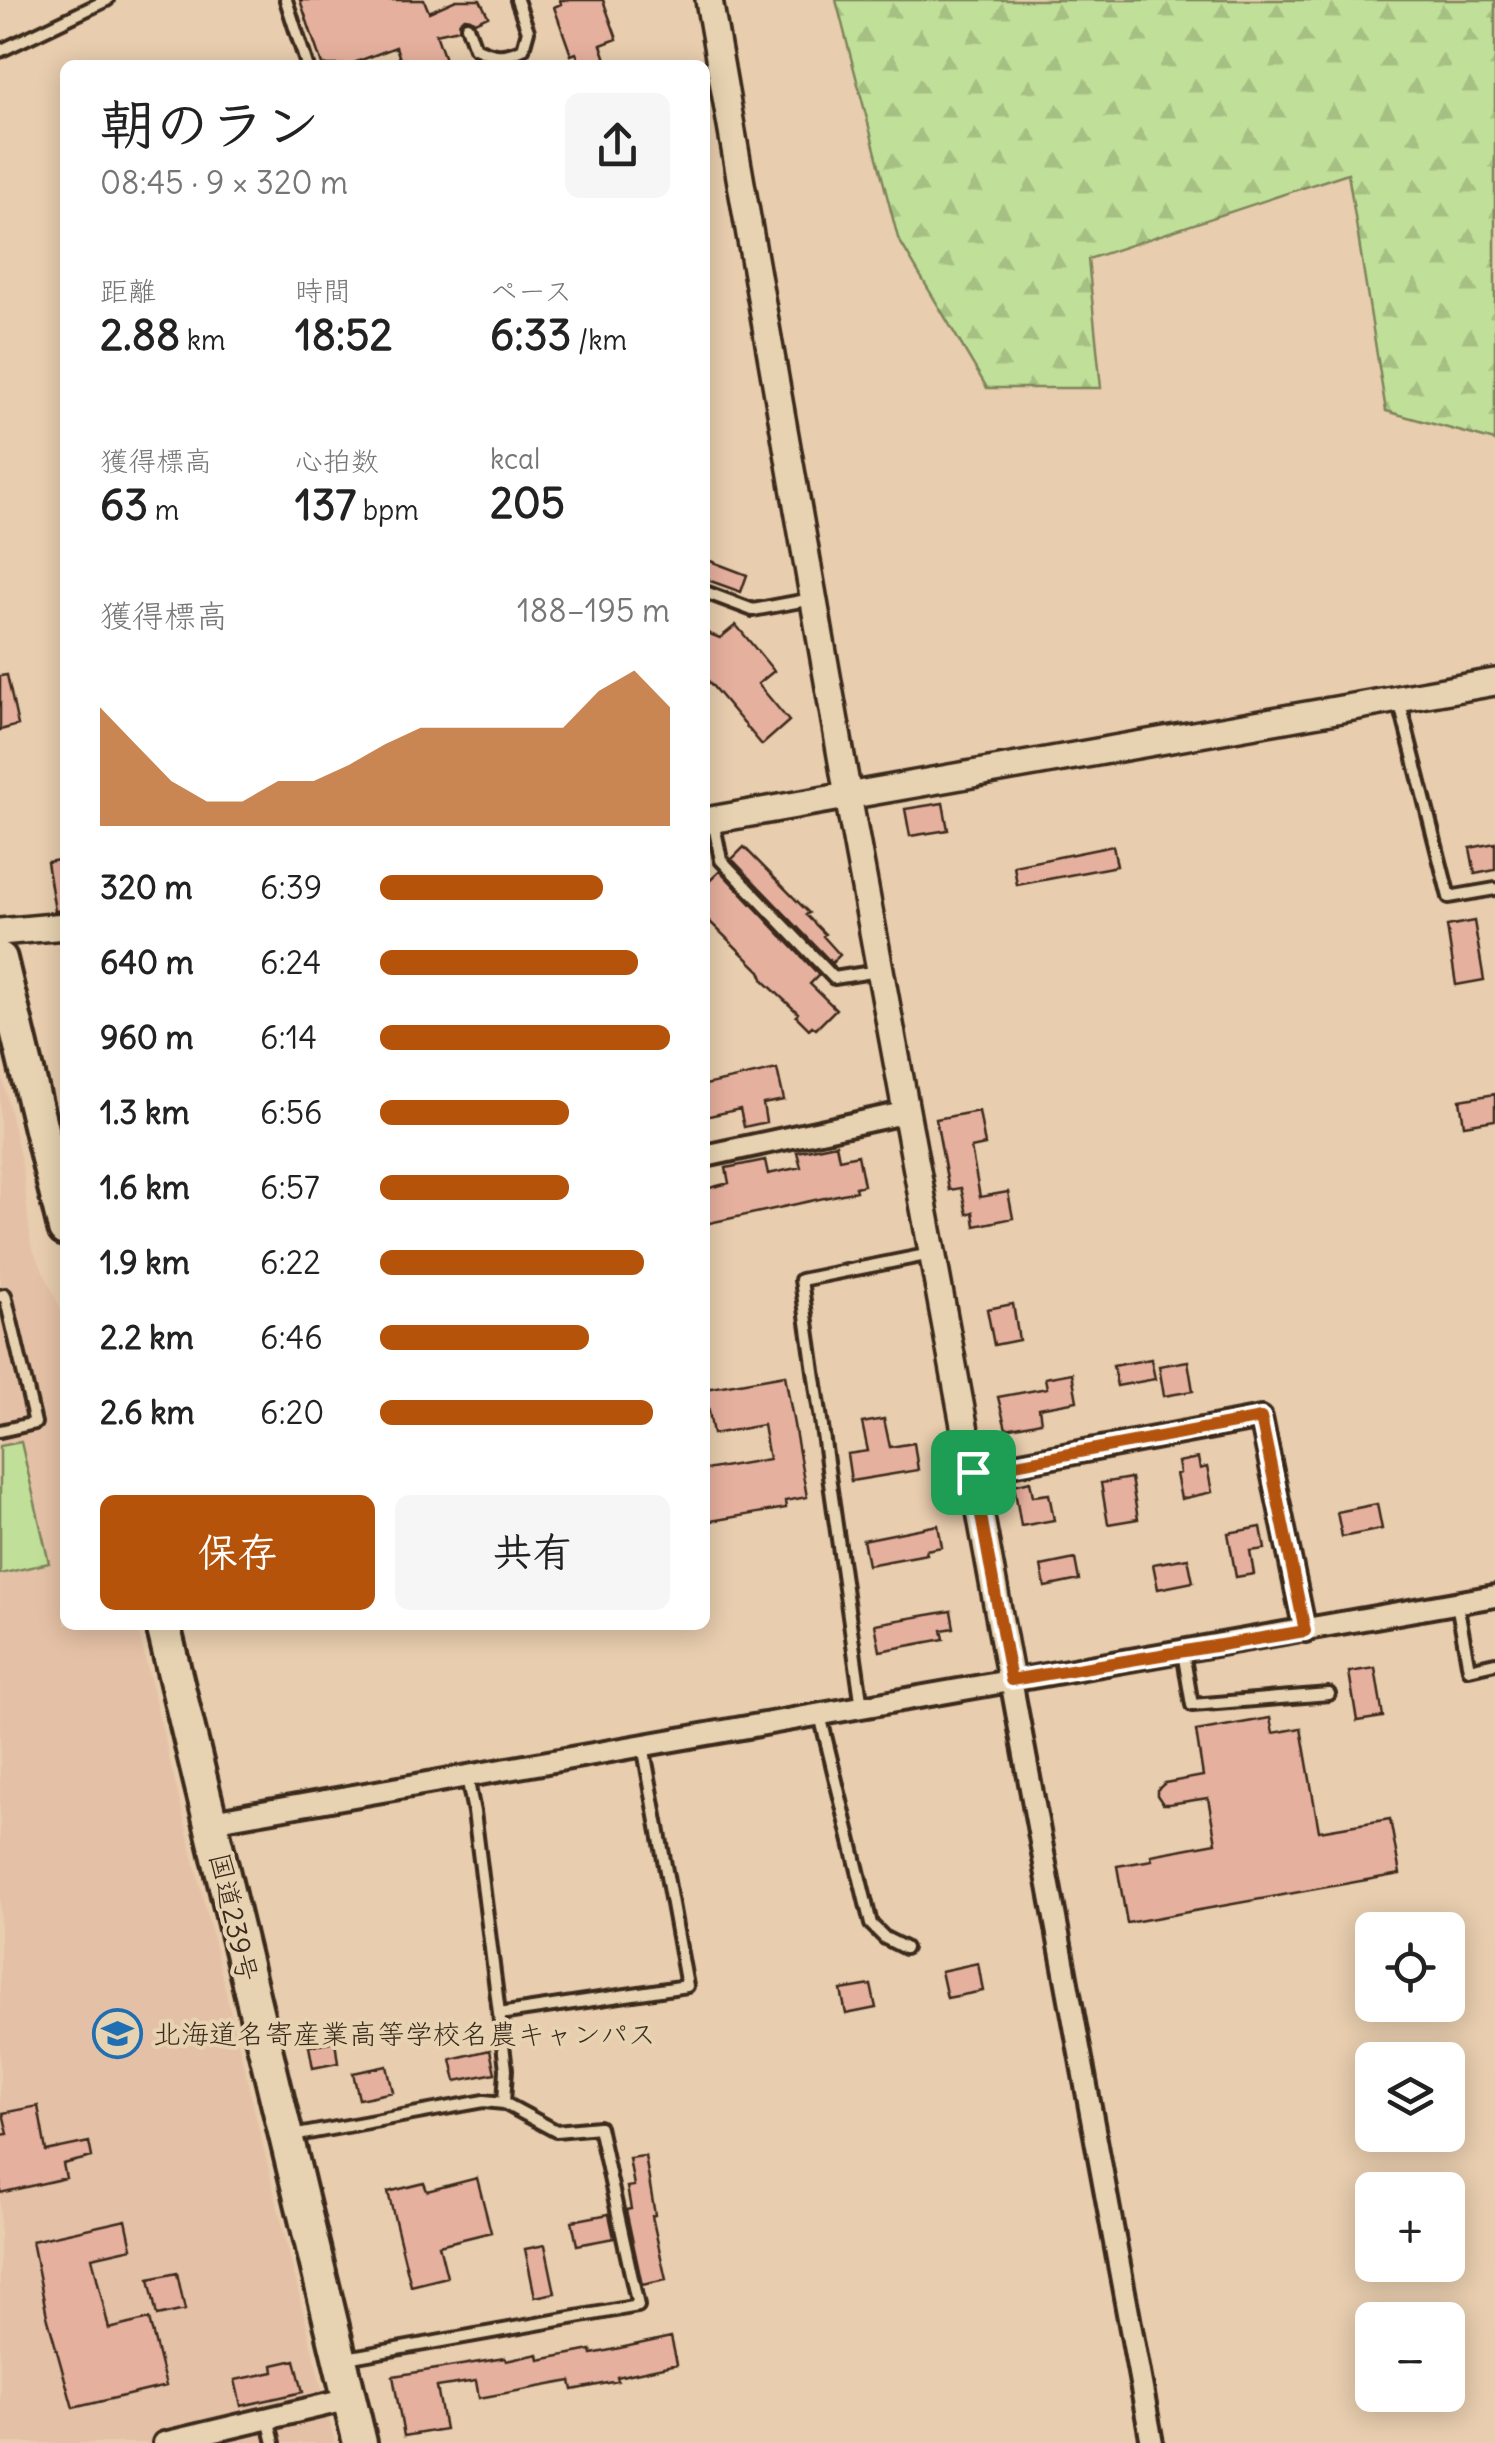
<!DOCTYPE html>
<html lang="ja">
<meta charset="utf-8">
<style>
:root{--surface:#fff;--page:#f6f6f6;--text:#222;--muted:#767676;--accent:#b45309}
body{margin:0;font-family:Delius,"Klee One",sans-serif;background:var(--page);color:var(--text);height:100vh;display:flex;flex-direction:column;font-size:38px;white-space:nowrap}
*{box-sizing:border-box;margin:0}
p{font-size:32px;color:var(--muted)}
.icon{flex:none;width:55px;height:55px;fill:none;stroke:currentColor;stroke-width:2;stroke-linecap:round;stroke-linejoin:round}
.map{position:relative;flex:1;overflow:hidden}
.panel{position:absolute;left:60px;top:60px;width:650px;height:1570px;display:flex;flex-direction:column;background:var(--surface);border-radius:15px;box-shadow:0 5px 25px #0003}
.panel>*{flex:none}
.tools{position:absolute;left:1355px;top:1912px;display:grid;gap:20px}
.tools a{display:grid;place-items:center;width:110px;height:110px;border-radius:15px;background:var(--surface);box-shadow:0 5px 25px #0003;font-size:50px}
.pin{position:absolute;display:grid;place-items:center;width:85px;height:85px;color:#fff;margin:-42px;border-radius:20px;box-shadow:0 5px 15px #0006}
.round{display:grid;place-items:center;flex:none;width:105px;height:105px;border-radius:15px;background:var(--page)}
.headline{display:flex;align-items:center;justify-content:space-between;height:170px;padding:0 40px}
h1{font-size:55px;font-weight:800;line-height:75px}
.figures{display:grid;grid-template-columns:repeat(3,1fr);gap:15px;height:170px;padding:10px 40px}
.figures div{display:grid;align-content:center}
.figures b{font-size:42px;font-weight:800}
.figures small{font-size:28px;font-weight:400}
.figures p{font-size:28px}
.chart{height:280px;padding:20px 40px}
.chart p{display:flex;justify-content:space-between}
.chart svg{width:100%;height:180px;margin-top:10px;fill:var(--accent);opacity:.7}
.action{display:flex;gap:20px;margin-top:auto;padding:20px 40px}
.action a{flex:1;height:115px;border-radius:15px;background:var(--accent);color:#fff;font-size:40px;font-weight:800;line-height:115px;text-align:center}
.action a+a{background:var(--page);color:var(--text)}
ul{padding:0 40px;list-style:none;font-size:32px}
li{display:grid;grid-template-columns:160px 120px 1fr;align-items:center;height:75px}
li i{height:25px;border-radius:12px;background:var(--accent)}
.map>svg:first-child{display:block}
.built{fill:#e4c1a6}
.grass{fill:#c0e099;stroke:#7e855c;stroke-width:2.5}
.forest{fill:url(#forest-firs);stroke:#7e855c;stroke-width:2.5}
.building{fill:#e6b09e;stroke:#3b2a1e;stroke-width:2.5}
.lines{fill:none;stroke-linecap:round;stroke-linejoin:round}
.service-casing{stroke:#3b2a1e;stroke-width:18}
.minor-casing{stroke:#3b2a1e;stroke-width:28}
.tertiary-casing{stroke:#3b2a1e;stroke-width:32}
.trunk-casing{stroke:#3b2a1e;stroke-width:40}
.service{stroke:#e7d3b1;stroke-width:10}
.minor{stroke:#e7d3b1;stroke-width:20}
.tertiary{stroke:#e7d3b1;stroke-width:25}
.trunk{stroke:#e7d3b1;stroke-width:32}
.route-casing{stroke:#fff;stroke-width:20}
.route{stroke:#b45309;stroke-width:12}
.labels{text-anchor:middle;dominant-baseline:central;stroke-width:8;stroke-linejoin:round;paint-order:stroke}
.street-label{font-size:28px;fill:#3b2a1e;stroke:#e7d3b1}
.poi-label{font-size:28px;fill:#3b2a1e;stroke:#e7d3b1;text-anchor:start}
</style>
<div class="map">
<svg width="1495" height="2443" viewBox="0 0 1495 2443">
<defs>
<pattern id="forest-firs" width="22" height="20" patternUnits="userSpaceOnUse" patternTransform="scale(2.5)"><rect width="22" height="20" fill="#c0e099"/><path d="M5 1l3.5 6h-7zM16 11l3.5 6h-7z" fill="#a6c083"/></pattern>
</defs>
<rect width="100%" height="100%" fill="#e8cdae"/>
<filter id="ink" filterUnits="userSpaceOnUse"><feTurbulence type="fractalNoise" baseFrequency=".01" numOctaves="2"/><feDisplacementMap in="SourceGraphic" scale="20" xChannelSelector="R" yChannelSelector="G"/><feConvolveMatrix kernelMatrix="1 2 1 2 8 2 1 2 1" color-interpolation-filters="sRGB"/></filter>
<g filter="url(#ink)">
<!-- built -->
<path class="built" d="M0 1066 23 1170 31 1245 60 1307 65 1328V1625H137L335 2443H0Z"/>
<!-- grass -->
<path class="grass" d="M21 1442 49 1563 0 1574V1446Z"/>
<!-- forest -->
<path class="forest" d="M836 0H1495V441L1386 411 1348 173 1088 259 1101 388H987L898 238Z"/>
<!-- building -->
<path class="building" d="M300 0H424L429 12 456 0H480L488 16 475 22 465 18 460 21 459 29 436 34 447 65H402L396 47 356 62 357 65H322Z
M560 0H603L617 39 601 45 608 65H581L576 53 571 55 554 7 561 4Z
M705 559 747 575 741 592 705 579Z
M736 625 774 671 758 684 789 721 762 745 705 677V632L720 638Z
M7 675 18 725 0 730V676Z
M943 803 948 830 910 836 905 809Z
M1495 843V870L1475 874 1470 848Z
M1113 846 1117 866 1017 885 1014 866Z
M744 847 809 913 806 915 825 934 823 936 840 955 832 963 732 859Z
M65 859V910L55 911 47 862Z
M720 871 819 975 810 984 836 1009 816 1029 812 1026 809 1029 796 1016 798 1013 764 981 760 971 705 917V885Z
M1474 921 1484 980 1456 985 1447 926Z
M777 1069 784 1100 763 1104 766 1122 744 1127 740 1109 705 1117V1085Z
M1495 1094V1120L1464 1125 1460 1100Z
M979 1111 985 1145 971 1148 980 1197 1008 1192 1013 1218 975 1226 973 1212 967 1214 961 1188 949 1190 936 1119Z
M836 1144 839 1159 858 1155 864 1185 855 1187 856 1191 705 1224V1189L729 1183 726 1168 765 1160 768 1174 801 1167 797 1152Z
M1013 1304 1019 1340 994 1345 987 1309Z
M1151 1359 1155 1379 1117 1386 1113 1366Z
M1188 1361 1193 1391 1164 1396 1159 1366Z
M1072 1373 1077 1401 1039 1408 1041 1422 1006 1429 998 1397 1047 1388 1045 1378Z
M785 1375 807 1497 785 1501 786 1508 705 1522V1470L769 1459 763 1425 713 1434 705 1389Z
M884 1419 890 1447 914 1443 918 1470 851 1481 847 1454 868 1451 862 1423Z
M1198 1458 1200 1469 1207 1467 1212 1492 1181 1499 1176 1474 1180 1473 1178 1462Z
M1131 1478 1138 1519 1108 1524 1101 1483Z
M1030 1481 1033 1496 1049 1494 1054 1520 1021 1526 1014 1485Z
M1377 1504 1382 1529 1342 1537 1337 1512Z
M938 1525 942 1547 926 1550 927 1554 868 1565 863 1540Z
M1261 1527 1265 1549 1250 1551 1254 1574 1236 1577 1228 1533Z
M1188 1558 1193 1582 1158 1589 1153 1564Z
M1075 1559 1079 1580 1045 1587 1041 1566Z
M951 1611 954 1628 942 1630 944 1639 880 1651 875 1624Z
M1375 1668 1383 1717 1357 1721 1349 1672Z
M1270 1718 1273 1733 1301 1728 1319 1831 1390 1819 1400 1874 1127 1923 1117 1866 1152 1860 1151 1855 1216 1843 1208 1798 1169 1804H1163L1157 1795V1790L1165 1783 1203 1776 1196 1731Z
M978 1963 983 1991 947 1998 941 1971Z
M871 1985 876 2008 846 2014 841 1990Z
M335 2041 338 2063 313 2068 309 2046Z
M490 2050 495 2073 456 2081 451 2059Z
M387 2066 393 2092 359 2099 353 2073Z
M38 2106 46 2151 89 2142 92 2157 63 2164 66 2178 0 2193V2135L8 2134 3 2113Z
M645 2156 655 2215 652 2216 666 2280 642 2285 626 2210 631 2209 627 2187 634 2186 629 2158Z
M477 2178 491 2232 439 2245 447 2277 411 2286 388 2192 424 2183 427 2191Z
M609 2214 614 2238 577 2245 572 2221Z
M126 2220 132 2248 92 2257 109 2329 149 2319 166 2386 73 2408 47 2316 32 2241Z
M545 2245 555 2293 535 2297 525 2249Z
M177 2273 185 2310 157 2316 149 2279Z
M671 2337 677 2364 617 2377 618 2381 573 2390 571 2381 479 2398 476 2381 437 2387 445 2429 404 2436 393 2376 505 2358 506 2361 538 2354 539 2360 591 2350 592 2354Z
M295 2360 303 2392 241 2406 235 2380 274 2372 273 2365Z"/>
<g class="lines">
<defs>
<path id="service" d="M286 0 307 65
M467 26 475 48C494 57 504 58 523 49L528 31 517 0
M0 51 107 0
M705 592 753 610 812 599
M1399 700 1449 897 1495 889
M713 820 721 860 834 978 878 971
M0 1296 5 1295 35 1423 0 1431
M1457 1603 1469 1669 1495 1663
M1183 1652 1192 1705 1329 1694
M862 1707 801 1280 931 1254
M820 1715 871 1924 885 1938 905 1948
M467 1777 474 1812 506 2069 504 2103
M499 2014 687 1986 643 1745
M292 2136 484 2101 504 2103 556 2131 599 2127 638 2306 346 2358
M268 2419 274 2443"/>
<path id="minor" d="M705 1156 908 1112
M973 1472 1261 1418 1305 1631
M1011 1680 1152 2443
M211 1821 1495 1596
M164 2443 350 2399"/>
<path id="tertiary" d="M709 0 848 796 1011 1680
M705 821 1495 682
M0 932 65 926"/>
<path id="trunk" d="M0 959 65 1229
M163 1625 360 2443"/>
</defs>
<!-- service casing -->
<use href="#service" class="service-casing"/>
<!-- minor casing -->
<use href="#minor" class="minor-casing"/>
<!-- tertiary casing -->
<use href="#tertiary" class="tertiary-casing"/>
<!-- trunk casing -->
<use href="#trunk" class="trunk-casing"/>
<!-- service -->
<use href="#service" class="service"/>
<!-- minor -->
<use href="#minor" class="minor"/>
<!-- tertiary -->
<use href="#tertiary" class="tertiary"/>
<!-- trunk -->
<use href="#trunk" class="trunk"/>
</g>
</g>
<g class="lines" filter="url(#ink)">
<defs>
<path id="route" d="M1261 1418 1305 1631 1011 1680 973 1472Z"/>
</defs>
<!-- route casing -->
<use href="#route" class="route-casing"/>
<!-- route -->
<use href="#route" class="route"/>
</g>
<!-- icons -->
<defs>
<symbol id="school-ring" viewBox="-11 -11 22 22"><circle r="9.5" fill="#e7d3b1" stroke="#1f6fb2" stroke-width="1.5"/><path d="M0-5L7-2L0 1L-7-2ZM-4 1L0 2.5L4 1V4Q0 6-4 4Z" fill="#1f6fb2"/></symbol>
</defs>
<g fill-rule="evenodd">
<use href="#school-ring" x="90" y="2006" width="55" height="55"/>
</g>
<g class="labels">
<!-- street labels -->
<g class="street-label">
<text transform="translate(234 1917) rotate(77)">国道239号</text>
</g>
<!-- poi labels -->
<g class="poi-label">
<text x="153" y="2034">北海道名寄産業高等学校名農キャンパス</text>
</g>
</g>
</svg>
<div class="tools">
<a><svg class="icon" aria-label="locate" viewBox="0 0 24 24"><circle cx="12" cy="12" r="6"/><path d="M12 2v4M12 18v4M2 12h4M18 12h4"/></svg></a>
<a><svg class="icon" aria-label="layers" viewBox="0 0 24 24"><path d="M12 4l9 5-9 5-9-5zM3 14l9 5 9-5"/></svg></a>
<a>+</a>
<a>−</a>
</div>
<div class="pin" style="left:973px;top:1472px;background:#1e9e55"><svg class="icon" aria-label="arrive" viewBox="0 0 24 24"><path d="M6 21V4h12l-3 4 3 4H6"/></svg></div>
<section class="panel">
<div class="headline"><div><h1>朝のラン</h1><p>08:45 · 9 × 320 m</p></div><a class="round"><svg class="icon" aria-label="share" viewBox="0 0 24 24"><path d="M12 15V3M7 8l5-5 5 5M5 13v7h14v-7"/></svg></a></div>
<div class="figures">
<div><p>距離</p><b>2.88<small> km</small></b></div>
<div><p>時間</p><b>18:52</b></div>
<div><p>ペース</p><b>6:33<small> /km</small></b></div>
</div>
<div class="figures">
<div><p>獲得標高</p><b>63<small> m</small></b></div>
<div><p>心拍数</p><b>137<small> bpm</small></b></div>
<div><p>kcal</p><b>205</b></div>
</div>
<div class="chart"><p><span>獲得標高</span>188–195 m</p>
<svg viewBox="0 0 160 44" preserveAspectRatio="none"><path d="M0 44V15L10 24L20 33L30 38L40 38L50 33L60 33L70 29L80 24L90 20L100 20L110 20L120 20L130 20L140 11L150 6L160 15V44z"/></svg>
</div>
<ul>
<li><b>320 m</b>6:39<i style="width:77%"></i></li>
<li><b>640 m</b>6:24<i style="width:89%"></i></li>
<li><b>960 m</b>6:14<i style="width:100%"></i></li>
<li><b>1.3 km</b>6:56<i style="width:65%"></i></li>
<li><b>1.6 km</b>6:57<i style="width:65%"></i></li>
<li><b>1.9 km</b>6:22<i style="width:91%"></i></li>
<li><b>2.2 km</b>6:46<i style="width:72%"></i></li>
<li><b>2.6 km</b>6:20<i style="width:94%"></i></li>
</ul>
<div class="action"><a>保存</a><a>共有</a></div>
</section>
</div>
